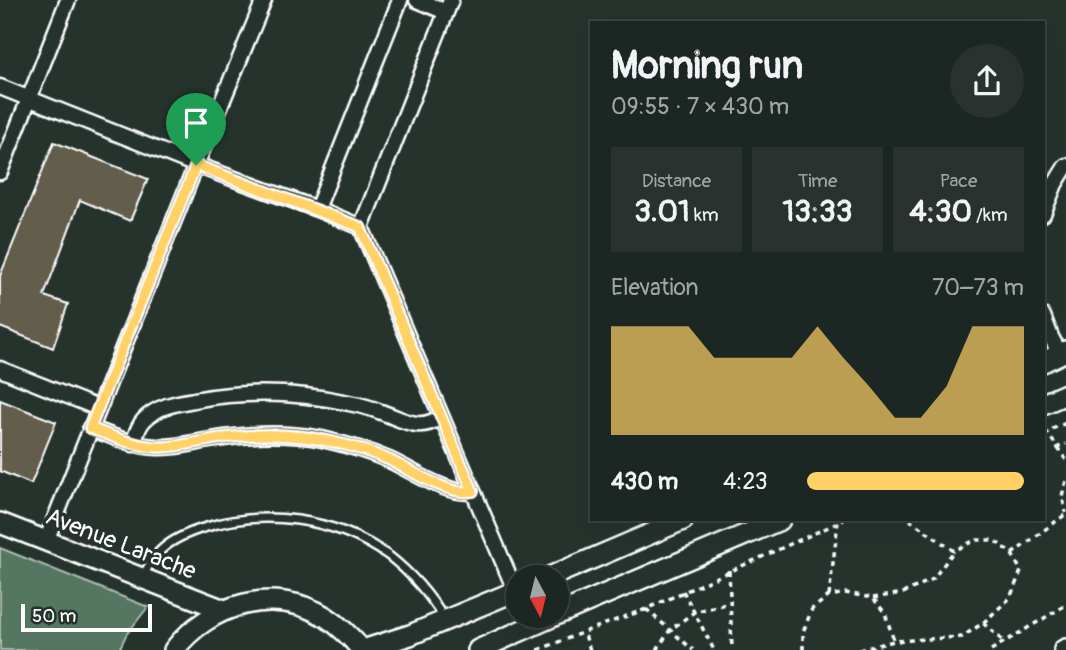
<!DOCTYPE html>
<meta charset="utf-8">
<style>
:root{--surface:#1c2622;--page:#29322f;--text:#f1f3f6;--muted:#a0a5a5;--line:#3a4340;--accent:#ffd166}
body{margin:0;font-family:Pangolin,sans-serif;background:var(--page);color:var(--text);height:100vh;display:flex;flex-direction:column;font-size:26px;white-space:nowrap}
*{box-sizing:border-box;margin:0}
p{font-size:23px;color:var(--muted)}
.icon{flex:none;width:38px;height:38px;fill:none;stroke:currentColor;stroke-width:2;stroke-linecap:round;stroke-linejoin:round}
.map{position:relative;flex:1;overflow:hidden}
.details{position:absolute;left:590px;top:21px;width:455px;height:500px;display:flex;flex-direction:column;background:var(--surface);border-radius:0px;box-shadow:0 7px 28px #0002,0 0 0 2px var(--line)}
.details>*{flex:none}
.needle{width:46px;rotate:173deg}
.tools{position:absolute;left:506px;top:565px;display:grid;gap:14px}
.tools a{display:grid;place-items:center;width:63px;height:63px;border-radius:50%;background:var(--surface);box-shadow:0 7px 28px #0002,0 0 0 2px var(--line);font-size:35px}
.scale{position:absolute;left:21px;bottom:18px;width:131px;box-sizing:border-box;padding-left:7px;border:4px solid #fff;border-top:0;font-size:19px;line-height:24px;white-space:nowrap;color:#fff;-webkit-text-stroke:5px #26332d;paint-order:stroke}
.pin{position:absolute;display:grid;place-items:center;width:60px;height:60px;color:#fff;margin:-72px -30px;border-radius:50% 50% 50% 0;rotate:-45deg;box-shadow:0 0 7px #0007}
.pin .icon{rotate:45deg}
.round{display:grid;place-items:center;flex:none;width:74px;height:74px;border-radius:37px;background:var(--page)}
.summary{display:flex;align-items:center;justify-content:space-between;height:119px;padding:0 21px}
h1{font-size:38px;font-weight:700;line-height:52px}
.metrics{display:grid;grid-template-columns:repeat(3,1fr);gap:10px;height:119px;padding:7px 21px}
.metrics div{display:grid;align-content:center;border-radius:0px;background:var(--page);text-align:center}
.metrics b{font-size:30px;font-weight:700}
.metrics small{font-size:19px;font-weight:400}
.metrics p{font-size:19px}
.chart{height:196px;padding:14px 21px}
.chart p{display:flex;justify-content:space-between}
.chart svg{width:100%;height:126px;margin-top:7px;fill:var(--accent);opacity:.7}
ul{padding:0 21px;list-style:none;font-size:23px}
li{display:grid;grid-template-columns:112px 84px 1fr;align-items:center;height:52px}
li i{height:18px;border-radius:9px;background:var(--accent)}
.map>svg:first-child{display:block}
.green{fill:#547660;stroke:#aabab0;stroke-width:2}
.building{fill:#635d4c;stroke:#fff;stroke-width:2}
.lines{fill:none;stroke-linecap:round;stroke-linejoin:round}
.lane-casing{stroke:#fff;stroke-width:12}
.street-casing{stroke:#fff;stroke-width:19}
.secondary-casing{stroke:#fff;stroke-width:24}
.path{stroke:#fff;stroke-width:3.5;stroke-dasharray:5 5;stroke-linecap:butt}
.lane{stroke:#26332d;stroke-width:7}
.street{stroke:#26332d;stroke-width:14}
.secondary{stroke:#26332d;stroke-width:19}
.route-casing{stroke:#fff;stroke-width:14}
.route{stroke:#ffd166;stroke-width:9}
.labels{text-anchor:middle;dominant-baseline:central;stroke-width:7;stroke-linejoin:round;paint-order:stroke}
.street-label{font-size:24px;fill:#fff;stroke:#26332d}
</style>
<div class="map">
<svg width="1066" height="650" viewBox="0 0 1066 650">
<rect width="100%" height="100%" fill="#26332d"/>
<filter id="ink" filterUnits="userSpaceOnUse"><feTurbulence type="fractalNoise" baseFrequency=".0143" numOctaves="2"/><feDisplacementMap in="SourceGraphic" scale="14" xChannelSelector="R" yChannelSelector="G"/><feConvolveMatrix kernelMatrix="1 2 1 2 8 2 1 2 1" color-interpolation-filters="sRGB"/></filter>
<g filter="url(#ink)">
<!-- green -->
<path class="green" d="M0 548 148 607 126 635 119 650H0Z"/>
<!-- building -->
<path class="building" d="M54 142 148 179 130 221 80 200 44 296 68 304 53 348 0 327V276Z
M0 400 56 422 31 484 0 471Z"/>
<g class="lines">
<defs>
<path id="lane" d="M143 575C148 568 152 559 158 553 169 541 185 534 200 529 262 508 335 517 389 556 412 574 430 595 445 620"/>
<path id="street" d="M417 0 446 12
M0 87 196 165 317 209 361 227 518 597
M0 172 68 0
M317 209 400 0
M1043 214 1055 184 1066 166
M361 227 451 0
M1043 316 1051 337 1060 354
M0 369 98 408
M90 428C112 436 133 446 157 447 175 448 192 443 210 440 247 434 285 432 322 439 345 444 368 451 389 460 412 470 449 497 473 491
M133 444C136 435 138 426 144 420 157 406 177 403 194 400 246 390 298 392 349 403 360 405 371 408 381 412 404 420 418 432 441 417
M46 541 196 165 264 0"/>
<path id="secondary" d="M1043 362 1066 351
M1043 404 1066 394
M0 523 224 610
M547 578 683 520
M556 615 780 520
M174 650C209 604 274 585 326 617 340 626 351 637 362 650
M363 650 410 635 518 590
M478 650 554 616
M1064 650 1066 649"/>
</defs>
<!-- lane casing -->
<use href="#lane" class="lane-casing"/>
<!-- street casing -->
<use href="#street" class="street-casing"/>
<!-- secondary casing -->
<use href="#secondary" class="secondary-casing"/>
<!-- path -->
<path class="path" d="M1046 431 1066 460
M1043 433 1066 423
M1056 448 1066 444
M1066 481 1062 496 1066 513
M1012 554 1066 514
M729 570 732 650
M683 591 714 650
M829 596 838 522
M873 598 903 593 933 579 954 551
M646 609 693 650
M983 623 1004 642
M538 650 584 632
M590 650 584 632 646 609 844 520
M657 650 670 630 694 612 730 603
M803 650V632L812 609 829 596 846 593 873 598 885 613 894 641
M859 650 894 641 962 637 983 623 1010 598 1021 571 1012 554 994 540H975L954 551 910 520
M991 650 1066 605"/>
<!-- lane -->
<use href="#lane" class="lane"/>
<!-- street -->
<use href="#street" class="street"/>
<!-- secondary -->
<use href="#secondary" class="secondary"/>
</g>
</g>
<g class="lines" filter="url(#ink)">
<defs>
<path id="route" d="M196 165 360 227 473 491C450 497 411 470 389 460 371 452 352 446 333 442 294 433 255 433 215 439 196 442 177 448 157 447 133 446 112 436 90 428Z"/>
</defs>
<!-- route casing -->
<use href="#route" class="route-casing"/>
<!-- route -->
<use href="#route" class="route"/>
</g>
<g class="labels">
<!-- street labels -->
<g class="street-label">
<text transform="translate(121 544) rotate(21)">Avenue Larache</text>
</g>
</g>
</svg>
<div class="tools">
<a><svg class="needle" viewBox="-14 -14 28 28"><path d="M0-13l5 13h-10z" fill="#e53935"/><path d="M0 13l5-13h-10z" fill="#a0a5a5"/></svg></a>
</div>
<div class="scale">50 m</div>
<div class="pin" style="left:196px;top:165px;background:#1e9e55"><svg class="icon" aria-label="arrive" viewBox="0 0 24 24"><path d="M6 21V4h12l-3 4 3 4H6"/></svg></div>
<section class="details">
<div class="summary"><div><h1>Morning run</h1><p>09:55 · 7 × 430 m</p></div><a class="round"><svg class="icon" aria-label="share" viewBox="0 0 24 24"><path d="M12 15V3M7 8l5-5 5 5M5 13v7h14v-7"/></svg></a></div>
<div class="metrics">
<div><p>Distance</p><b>3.01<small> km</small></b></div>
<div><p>Time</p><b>13:33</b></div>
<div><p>Pace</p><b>4:30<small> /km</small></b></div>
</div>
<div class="chart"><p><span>Elevation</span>70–73 m</p>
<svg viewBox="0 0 160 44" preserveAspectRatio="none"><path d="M0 44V6L10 6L20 6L30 6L40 17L50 17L60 17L70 17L80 6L90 17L100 27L110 38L120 38L130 27L140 6L150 6L160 6V44z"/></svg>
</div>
<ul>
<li><b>430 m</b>4:23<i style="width:100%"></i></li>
</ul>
</section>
</div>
